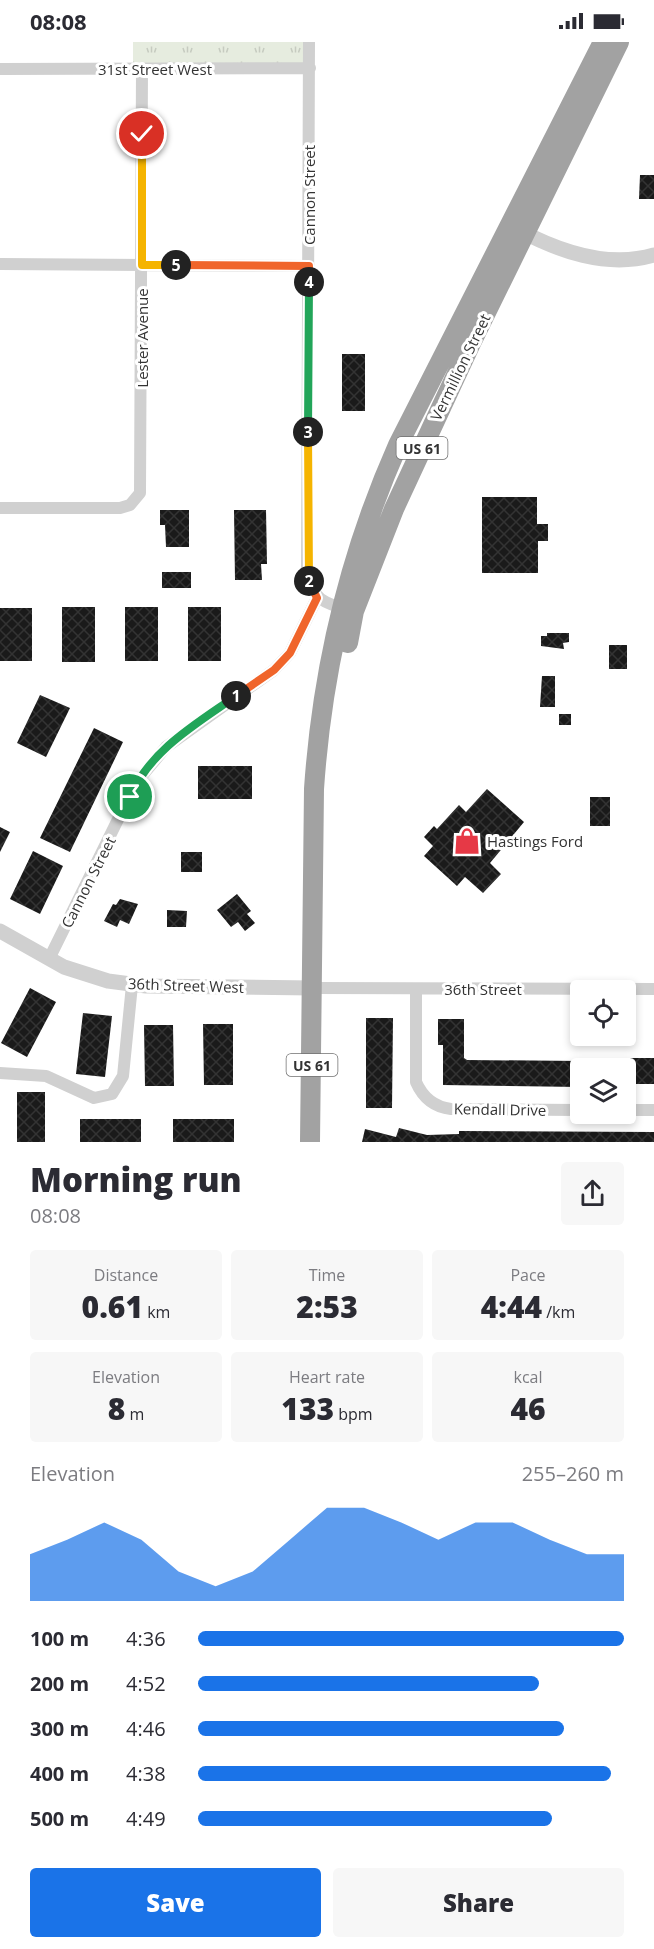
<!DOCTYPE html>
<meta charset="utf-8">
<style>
:root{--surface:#fff;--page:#f7f7f7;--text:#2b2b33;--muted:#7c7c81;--accent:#1a73e8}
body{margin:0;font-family:"Open Sans",sans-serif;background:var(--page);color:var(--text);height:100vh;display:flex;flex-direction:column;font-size:22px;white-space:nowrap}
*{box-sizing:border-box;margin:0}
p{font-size:20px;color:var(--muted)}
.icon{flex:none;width:33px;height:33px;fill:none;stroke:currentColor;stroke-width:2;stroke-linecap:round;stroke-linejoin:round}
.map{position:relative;height:1100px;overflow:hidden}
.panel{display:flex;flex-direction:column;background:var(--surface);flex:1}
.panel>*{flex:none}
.buttons{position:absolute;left:570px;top:938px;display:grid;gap:12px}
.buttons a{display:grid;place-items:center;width:66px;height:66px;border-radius:6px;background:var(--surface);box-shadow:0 3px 9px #0003;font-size:30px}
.pin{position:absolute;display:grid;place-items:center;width:51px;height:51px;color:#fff;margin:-26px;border:3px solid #fff;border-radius:50%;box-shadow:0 2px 6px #0007}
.km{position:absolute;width:30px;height:30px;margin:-15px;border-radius:50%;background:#222;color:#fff;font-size:16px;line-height:30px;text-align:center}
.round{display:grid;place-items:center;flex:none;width:63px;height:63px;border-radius:6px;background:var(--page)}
.head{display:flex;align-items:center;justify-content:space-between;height:102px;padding:0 30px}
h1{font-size:33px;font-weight:800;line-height:45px}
.stats{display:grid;grid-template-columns:repeat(3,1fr);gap:9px;height:102px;padding:6px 30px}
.stats div{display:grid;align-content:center;border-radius:6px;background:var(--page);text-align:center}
.stats b{font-size:30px;font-weight:800}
.stats small{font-size:16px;font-weight:400}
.stats p{font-size:16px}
.chart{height:168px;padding:12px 30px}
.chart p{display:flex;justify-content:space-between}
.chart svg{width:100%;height:108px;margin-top:6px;fill:var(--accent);opacity:.7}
.action{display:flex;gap:12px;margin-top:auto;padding:12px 30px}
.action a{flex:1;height:69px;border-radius:6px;background:var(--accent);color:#fff;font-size:24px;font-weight:800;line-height:69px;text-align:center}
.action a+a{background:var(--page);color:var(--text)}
ul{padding:0 30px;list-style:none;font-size:20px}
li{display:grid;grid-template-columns:96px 72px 1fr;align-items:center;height:45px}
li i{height:15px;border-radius:8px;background:var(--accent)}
.status{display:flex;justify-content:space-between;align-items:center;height:42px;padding:0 30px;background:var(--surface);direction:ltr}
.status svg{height:16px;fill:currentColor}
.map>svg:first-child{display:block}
.grass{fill:url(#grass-tufts)}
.building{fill:url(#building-cross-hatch)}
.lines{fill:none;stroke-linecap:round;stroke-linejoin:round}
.minor{stroke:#d0d0d0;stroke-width:12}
.tertiary{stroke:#d0d0d0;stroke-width:15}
.trunk{stroke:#a2a2a2;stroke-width:20}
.split-1-casing{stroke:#fff;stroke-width:12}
.split-2-casing{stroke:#fff;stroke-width:12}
.split-3-casing{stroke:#fff;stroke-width:12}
.split-4-casing{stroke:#fff;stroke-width:12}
.split-5-casing{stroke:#fff;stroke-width:12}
.split-6-casing{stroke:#fff;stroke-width:12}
.split-1{stroke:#22a559;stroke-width:8}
.split-2{stroke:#f0652b;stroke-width:8}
.split-3{stroke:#f5b400;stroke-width:8}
.split-4{stroke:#22a559;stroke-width:8}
.split-5{stroke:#f0652b;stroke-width:8}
.split-6{stroke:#f5b400;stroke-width:8}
.labels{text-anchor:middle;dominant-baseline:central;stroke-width:6;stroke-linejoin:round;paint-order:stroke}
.shield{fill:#fff;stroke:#707070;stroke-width:1.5}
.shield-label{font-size:14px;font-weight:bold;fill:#333}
.street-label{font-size:15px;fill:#333;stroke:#fff}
.poi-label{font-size:15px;fill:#333;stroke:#fff;text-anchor:start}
</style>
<div class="status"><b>08:08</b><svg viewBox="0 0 49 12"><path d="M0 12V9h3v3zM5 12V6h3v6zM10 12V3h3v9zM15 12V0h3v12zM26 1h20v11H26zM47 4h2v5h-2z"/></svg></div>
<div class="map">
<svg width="654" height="1100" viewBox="0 0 654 1100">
<defs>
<pattern id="grass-tufts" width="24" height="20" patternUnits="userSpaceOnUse" patternTransform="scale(1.5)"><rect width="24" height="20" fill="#e6ecdf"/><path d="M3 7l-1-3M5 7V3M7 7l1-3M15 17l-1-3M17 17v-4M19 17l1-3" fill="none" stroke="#c6cbc0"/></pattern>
<pattern id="building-cross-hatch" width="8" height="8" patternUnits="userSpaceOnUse" patternTransform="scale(1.5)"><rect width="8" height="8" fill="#1a1a1a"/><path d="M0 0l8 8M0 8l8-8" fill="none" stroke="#333"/></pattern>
</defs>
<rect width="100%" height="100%" fill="#fff"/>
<!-- grass -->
<path class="grass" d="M133 0H309L310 26 133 27Z"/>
<!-- building -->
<path class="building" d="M640 133H654V157H639Z
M342 312H365V369H342Z
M482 455H537V482H548V499H538V531H482Z
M160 468H189V505H166L165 483H160Z
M234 468H266L267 522H261L262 538H235Z
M162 530H191V546H162Z
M62 565H95V620H62Z
M125 565H158V619H125Z
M188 565H221V619H188Z
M0 566H32V619H0Z
M547 591H569V600L563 601 564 607 541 604V594H547Z
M609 603H627V627H609Z
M542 634H555V665H540Z
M40 653 70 666 46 715 17 701Z
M559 672H571V683H559Z
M94 686 123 700 70 810 40 796Z
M198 724H252V757H198Z
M487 747 524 780 490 821 501 832 483 851 465 835 457 844 424 814 433 804 424 795 434 784 437 787 459 763 466 770Z
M590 755H610V784H590Z
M0 785 10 790 0 810Z
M33 809 63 824 40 872 10 857Z
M181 810H202V830H181Z
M237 852 251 869 247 872 255 881 245 889 238 880 231 885 217 868Z
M120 857 138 862 129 882 120 878 117 885 104 879 113 862 116 863Z
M167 868 187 869 186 885H167Z
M30 946 56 960 27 1015 1 1001Z
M83 971 112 974 105 1035 76 1032Z
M366 976H393L392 1066H366Z
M438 977H464V1016L467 1018 580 1019V1045L443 1043V1003H438Z
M203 982H233V1043H204Z
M144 983H173L174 1044H145Z
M603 1016H654V1042H626V1026H603Z
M17 1050H45V1100H17Z
M80 1077H141V1100H80Z
M173 1077H234V1100H173Z
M399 1086 427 1093 459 1092V1089L654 1090V1100H362L365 1087 396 1095Z"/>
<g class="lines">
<!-- minor -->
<path class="minor" d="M309 0 307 531C311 557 326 562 349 568
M0 27 310 26
M0 222 309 224
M0 466H120L130 463 140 451 142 27
M49 917 136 741 166 705 274 628 290 611 317 556
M313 946 654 947
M416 947V1040C423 1056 434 1065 451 1067L580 1068
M0 1031 46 1034 94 1056 112 1052 123 1034 132 943
M626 1068H654"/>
<!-- tertiary -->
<path class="tertiary" d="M517 187C558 209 607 227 654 213
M0 889 64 925 108 939 146 944 313 946"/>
<!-- trunk -->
<path class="trunk" d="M348 601 354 569 394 467 472 299 619 0
M310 1100 314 747C322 629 350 511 398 403L603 0"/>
</g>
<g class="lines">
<defs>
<path id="split-1" d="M130 755C150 708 196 682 236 654"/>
<path id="split-2" d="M236 654 274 628 290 611 317 556 309 539"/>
<path id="split-3" d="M308 390 309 539"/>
<path id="split-4" d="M308 390 309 240"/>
<path id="split-5" d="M176 223 309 224V240"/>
<path id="split-6" d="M142 92V223H176"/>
</defs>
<!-- split-1 casing -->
<use href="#split-1" class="split-1-casing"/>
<!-- split-2 casing -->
<use href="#split-2" class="split-2-casing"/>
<!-- split-3 casing -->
<use href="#split-3" class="split-3-casing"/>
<!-- split-4 casing -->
<use href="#split-4" class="split-4-casing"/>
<!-- split-5 casing -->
<use href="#split-5" class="split-5-casing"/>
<!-- split-6 casing -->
<use href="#split-6" class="split-6-casing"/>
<!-- split-1 -->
<use href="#split-1" class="split-1"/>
<!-- split-2 -->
<use href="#split-2" class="split-2"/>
<!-- split-3 -->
<use href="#split-3" class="split-3"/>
<!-- split-4 -->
<use href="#split-4" class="split-4"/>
<!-- split-5 -->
<use href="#split-5" class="split-5"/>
<!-- split-6 -->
<use href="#split-6" class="split-6"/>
</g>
<!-- icons -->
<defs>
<symbol id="shop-bare" viewBox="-9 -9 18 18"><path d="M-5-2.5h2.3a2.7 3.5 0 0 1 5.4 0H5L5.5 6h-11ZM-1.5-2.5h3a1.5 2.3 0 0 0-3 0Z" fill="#e63946" stroke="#fff" stroke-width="2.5" paint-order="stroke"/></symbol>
</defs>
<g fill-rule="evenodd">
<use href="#shop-bare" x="448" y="780" width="38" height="38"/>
</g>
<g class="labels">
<!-- shield labels -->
<g class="shield">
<rect x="396.5" y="395" width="51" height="22" rx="4.5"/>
<rect x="286.5" y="1012" width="51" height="22" rx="4.5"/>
</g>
<g class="shield-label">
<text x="422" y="406">US 61</text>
<text x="312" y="1023">US 61</text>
</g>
<!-- street labels -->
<g class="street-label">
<text x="155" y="27">31st Street West</text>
<text transform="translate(309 153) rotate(-90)">Cannon Street</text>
<text transform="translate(142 296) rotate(-90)">Lester Avenue</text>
<text transform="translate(460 325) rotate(-64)">Vermillion Street</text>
<text transform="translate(88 840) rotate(-63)">Cannon Street</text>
<text transform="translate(186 943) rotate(2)">36th Street West</text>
<text x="483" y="947">36th Street</text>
<text transform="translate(500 1067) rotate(1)">Kendall Drive</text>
</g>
<!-- poi labels -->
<g class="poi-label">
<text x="487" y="799">Hastings Ford</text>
</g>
</g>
</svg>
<div class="buttons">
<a><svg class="icon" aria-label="locate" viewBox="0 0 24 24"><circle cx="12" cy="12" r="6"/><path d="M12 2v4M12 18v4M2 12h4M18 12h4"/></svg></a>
<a><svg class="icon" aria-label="layers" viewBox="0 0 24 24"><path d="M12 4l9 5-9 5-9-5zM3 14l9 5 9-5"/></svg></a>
</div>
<div class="pin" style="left:130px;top:755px;background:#1e9e55"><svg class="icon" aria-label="arrive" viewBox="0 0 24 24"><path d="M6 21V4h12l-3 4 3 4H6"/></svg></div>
<div class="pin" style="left:142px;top:92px;background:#d93025"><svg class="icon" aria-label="check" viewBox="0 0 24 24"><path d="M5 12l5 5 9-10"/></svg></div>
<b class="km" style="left:236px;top:654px">1</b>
<b class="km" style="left:309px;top:539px">2</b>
<b class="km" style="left:308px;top:390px">3</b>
<b class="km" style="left:309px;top:240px">4</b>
<b class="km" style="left:176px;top:223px">5</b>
</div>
<section class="panel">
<div class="head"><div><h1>Morning run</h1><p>08:08</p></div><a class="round"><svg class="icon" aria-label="share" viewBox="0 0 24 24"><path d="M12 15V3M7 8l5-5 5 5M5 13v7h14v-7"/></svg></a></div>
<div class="stats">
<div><p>Distance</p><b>0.61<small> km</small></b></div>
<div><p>Time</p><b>2:53</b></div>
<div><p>Pace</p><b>4:44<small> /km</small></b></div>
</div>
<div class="stats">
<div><p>Elevation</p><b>8<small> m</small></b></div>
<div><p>Heart rate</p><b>133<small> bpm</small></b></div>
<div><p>kcal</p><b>46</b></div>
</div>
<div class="chart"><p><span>Elevation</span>255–260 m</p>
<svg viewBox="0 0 160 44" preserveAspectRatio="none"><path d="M0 44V25L10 19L20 12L30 19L40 32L50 38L60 32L70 19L80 6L90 6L100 12L110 19L120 12L130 12L140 19L150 25L160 25V44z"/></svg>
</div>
<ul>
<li><b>100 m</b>4:36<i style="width:100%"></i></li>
<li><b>200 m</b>4:52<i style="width:80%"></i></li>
<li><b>300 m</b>4:46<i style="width:86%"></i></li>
<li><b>400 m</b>4:38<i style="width:97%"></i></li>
<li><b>500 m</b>4:49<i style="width:83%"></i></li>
</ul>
<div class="action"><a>Save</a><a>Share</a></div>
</section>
